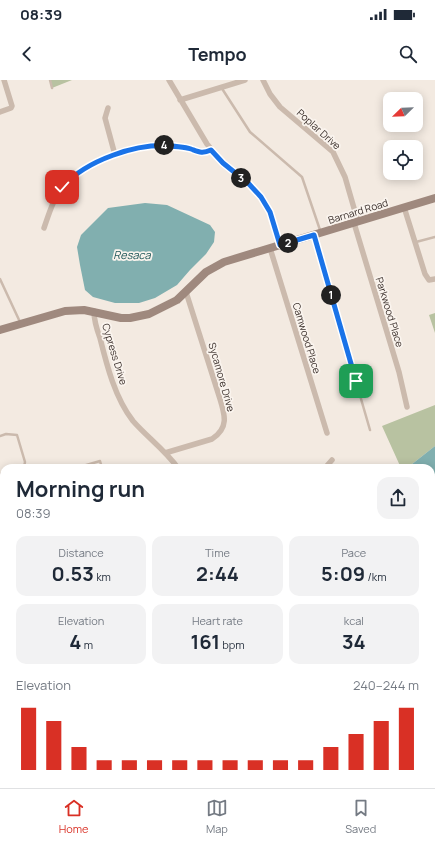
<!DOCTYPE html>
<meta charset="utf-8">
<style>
:root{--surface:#fff;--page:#f2f2f3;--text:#1f2937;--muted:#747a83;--line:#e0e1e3;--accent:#d93025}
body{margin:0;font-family:Manrope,sans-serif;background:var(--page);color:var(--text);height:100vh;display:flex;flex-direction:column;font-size:15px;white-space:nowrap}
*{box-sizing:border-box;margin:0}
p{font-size:13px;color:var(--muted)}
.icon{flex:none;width:22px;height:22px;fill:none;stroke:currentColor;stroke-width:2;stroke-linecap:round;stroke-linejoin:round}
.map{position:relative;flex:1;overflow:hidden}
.panel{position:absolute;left:0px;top:384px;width:435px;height:324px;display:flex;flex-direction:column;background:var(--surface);border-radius:12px 12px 0 0;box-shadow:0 2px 10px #0003}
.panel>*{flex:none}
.needle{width:26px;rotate:247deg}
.tools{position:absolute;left:383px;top:12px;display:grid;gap:8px}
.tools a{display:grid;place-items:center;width:40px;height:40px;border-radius:8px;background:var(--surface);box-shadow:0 2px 10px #0003;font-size:20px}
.pin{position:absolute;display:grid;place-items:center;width:34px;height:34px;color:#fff;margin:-17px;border-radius:8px;box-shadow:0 2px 6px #0006}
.km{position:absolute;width:20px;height:20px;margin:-10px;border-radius:50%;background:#222;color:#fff;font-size:11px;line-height:20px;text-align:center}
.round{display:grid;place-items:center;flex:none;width:42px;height:42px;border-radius:12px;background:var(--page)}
.overview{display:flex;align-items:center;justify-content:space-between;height:68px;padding:0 16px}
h1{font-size:22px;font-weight:700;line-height:30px}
.figures{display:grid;grid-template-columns:repeat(3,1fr);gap:6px;height:68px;padding:4px 16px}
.figures div{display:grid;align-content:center;border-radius:10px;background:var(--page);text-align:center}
.figures b{font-size:20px;font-weight:700}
.figures small{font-size:11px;font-weight:400}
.figures p{font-size:11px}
.chart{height:112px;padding:8px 16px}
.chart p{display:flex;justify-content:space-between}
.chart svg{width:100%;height:72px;margin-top:4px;stroke:var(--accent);stroke-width:6}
.status{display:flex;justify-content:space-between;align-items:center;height:28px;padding:0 20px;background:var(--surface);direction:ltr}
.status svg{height:11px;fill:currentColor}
header{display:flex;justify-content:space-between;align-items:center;height:52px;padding:0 16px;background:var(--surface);font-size:18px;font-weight:700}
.dock{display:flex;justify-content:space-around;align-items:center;height:56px;border-top:1px solid var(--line);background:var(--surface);font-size:11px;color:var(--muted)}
.dock a{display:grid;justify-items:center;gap:2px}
.dock .current{color:var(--accent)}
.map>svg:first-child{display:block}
.green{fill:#b8c2a1}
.water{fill:#81afaf}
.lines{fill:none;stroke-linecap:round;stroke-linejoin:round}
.stream{stroke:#81afaf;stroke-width:2}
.lane{stroke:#cbbaad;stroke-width:2.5}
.street{stroke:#cbbaad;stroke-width:5.5}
.secondary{stroke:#9f897e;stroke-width:8}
.route-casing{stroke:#fff;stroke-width:8}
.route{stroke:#1a73e8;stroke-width:5}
.labels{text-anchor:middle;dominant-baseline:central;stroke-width:3.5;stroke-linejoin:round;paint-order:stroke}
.street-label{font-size:10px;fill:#3a2f2b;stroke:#faf4ee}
.water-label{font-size:11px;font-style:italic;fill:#22595b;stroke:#faf4ee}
</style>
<div class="status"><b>08:39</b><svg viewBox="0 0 49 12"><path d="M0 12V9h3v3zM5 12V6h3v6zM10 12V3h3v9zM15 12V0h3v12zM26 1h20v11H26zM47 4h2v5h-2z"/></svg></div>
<header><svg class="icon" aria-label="back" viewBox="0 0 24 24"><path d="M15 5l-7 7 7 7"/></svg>Tempo<svg class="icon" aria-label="search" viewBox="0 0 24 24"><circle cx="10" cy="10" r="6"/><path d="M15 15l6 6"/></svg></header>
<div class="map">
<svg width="435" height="708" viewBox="0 0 435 708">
<rect width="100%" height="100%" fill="#f3eae1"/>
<!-- green -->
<path class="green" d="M50 0H72L52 8Z
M435 233V253L429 235Z
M435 325V366L407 388H401L382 346Z
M431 504 435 516V542H431Z"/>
<!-- water -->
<path class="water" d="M145 123 167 125 210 145 215 152 214 162 206 174 190 190 177 205 155 218 139 223H115L93 217 85 210 80 185 77 167 81 155 108 128Z
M435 366V405L431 407V388H407Z"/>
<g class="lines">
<!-- stream -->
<path class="stream" d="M308 704V708"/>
<!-- lane -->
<path class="lane" d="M50 0 52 8
M221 7 250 52 302 97 320 150
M314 156 370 350
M416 162 435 157
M0 199 20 242
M0 356 6 354 17 355 25 382 24 387 20 388
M76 388 100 381 102 388
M0 394 4 393
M0 411 4 409
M0 428 4 427
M0 462 4 461
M0 493 4 492
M0 565 4 564
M2 572 4 580
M0 590 4 588
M273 704V708
M287 704V708"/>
<!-- street -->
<path class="street" d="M169 0 207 64 223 83 249 104 261 117 270 132 280 165
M263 0 270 14 280 27 333 72 345 97 358 142
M180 20 245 0
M108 28 105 38 115 75
M0 32 11 28 12 26 4 0
M404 127 425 194 429 200 435 199
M354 143 399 292 407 327
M44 148C49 134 53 119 63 107 83 82 135 64 167 66 174 66 181 67 188 68 198 71 200 76 211 70
M270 168 327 353
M94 231C94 241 97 250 100 258 107 286 115 318 133 341 147 357 165 370 178 388
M165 373 212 359C229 348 225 335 220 319L186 212
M325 388 332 380"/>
<!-- secondary -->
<path class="secondary" d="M0 250 65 231 84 230 121 238H130L149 234 177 220 206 192 224 182 435 118
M0 526 4 539
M431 551 435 550
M0 682 4 681
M54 704 55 708"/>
</g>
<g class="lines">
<defs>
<path id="route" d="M62 107C87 80 136 63 172 66 178 67 185 67 191 69 199 72 202 74 211 70L223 83 249 104 261 117 270 132 280 165 314 155 356 301"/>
</defs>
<!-- route casing -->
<use href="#route" class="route-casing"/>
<!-- route -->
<use href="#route" class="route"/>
</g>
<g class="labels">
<!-- street labels -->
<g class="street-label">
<text transform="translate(319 49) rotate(42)">Poplar Drive</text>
<text transform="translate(358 131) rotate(-17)">Barnard Road</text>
<text transform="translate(390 232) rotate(73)">Parkwood Place</text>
<text transform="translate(307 258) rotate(73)">Camwood Place</text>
<text transform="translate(115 274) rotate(73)">Cypress Drive</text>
<text transform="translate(222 297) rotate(74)">Sycamore Drive</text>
</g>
<!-- water labels -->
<g class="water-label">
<text x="132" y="174">Resaca</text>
</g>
</g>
</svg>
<div class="tools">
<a><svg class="needle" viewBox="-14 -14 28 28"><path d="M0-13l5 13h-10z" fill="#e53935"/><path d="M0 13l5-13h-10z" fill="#747a83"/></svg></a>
<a><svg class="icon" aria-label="locate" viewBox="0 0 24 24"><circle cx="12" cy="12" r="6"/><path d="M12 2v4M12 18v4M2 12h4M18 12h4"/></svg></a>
</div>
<div class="pin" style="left:356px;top:301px;background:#1e9e55"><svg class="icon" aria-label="arrive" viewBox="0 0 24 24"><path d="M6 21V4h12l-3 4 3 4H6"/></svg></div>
<div class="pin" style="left:62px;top:107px;background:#d93025"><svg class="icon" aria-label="check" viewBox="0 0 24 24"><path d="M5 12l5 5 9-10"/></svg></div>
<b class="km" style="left:331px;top:215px">1</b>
<b class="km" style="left:288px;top:163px">2</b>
<b class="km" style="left:241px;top:98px">3</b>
<b class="km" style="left:164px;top:65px">4</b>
<section class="panel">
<div class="overview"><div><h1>Morning run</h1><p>08:39</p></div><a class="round"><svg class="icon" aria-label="share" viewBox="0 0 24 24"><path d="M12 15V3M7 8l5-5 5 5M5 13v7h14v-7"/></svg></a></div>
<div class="figures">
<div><p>Distance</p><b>0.53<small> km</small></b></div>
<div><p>Time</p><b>2:44</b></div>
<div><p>Pace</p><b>5:09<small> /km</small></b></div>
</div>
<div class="figures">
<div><p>Elevation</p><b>4<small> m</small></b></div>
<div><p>Heart rate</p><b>161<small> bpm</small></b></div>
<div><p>kcal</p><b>34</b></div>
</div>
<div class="chart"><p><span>Elevation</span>240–244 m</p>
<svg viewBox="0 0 160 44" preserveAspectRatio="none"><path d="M5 44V6M15 44V14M25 44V30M35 44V38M45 44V38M55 44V38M65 44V38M75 44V38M85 44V38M95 44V38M105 44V38M115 44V38M125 44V30M135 44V22M145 44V14M155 44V6"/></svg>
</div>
</section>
</div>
<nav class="dock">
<a class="current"><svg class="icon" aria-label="home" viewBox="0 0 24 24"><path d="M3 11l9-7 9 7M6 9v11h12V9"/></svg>Home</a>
<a><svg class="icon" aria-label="map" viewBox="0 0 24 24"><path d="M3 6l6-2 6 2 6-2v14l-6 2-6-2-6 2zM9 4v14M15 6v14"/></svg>Map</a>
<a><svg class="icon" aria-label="saved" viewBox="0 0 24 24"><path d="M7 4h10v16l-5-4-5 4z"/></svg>Saved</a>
</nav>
